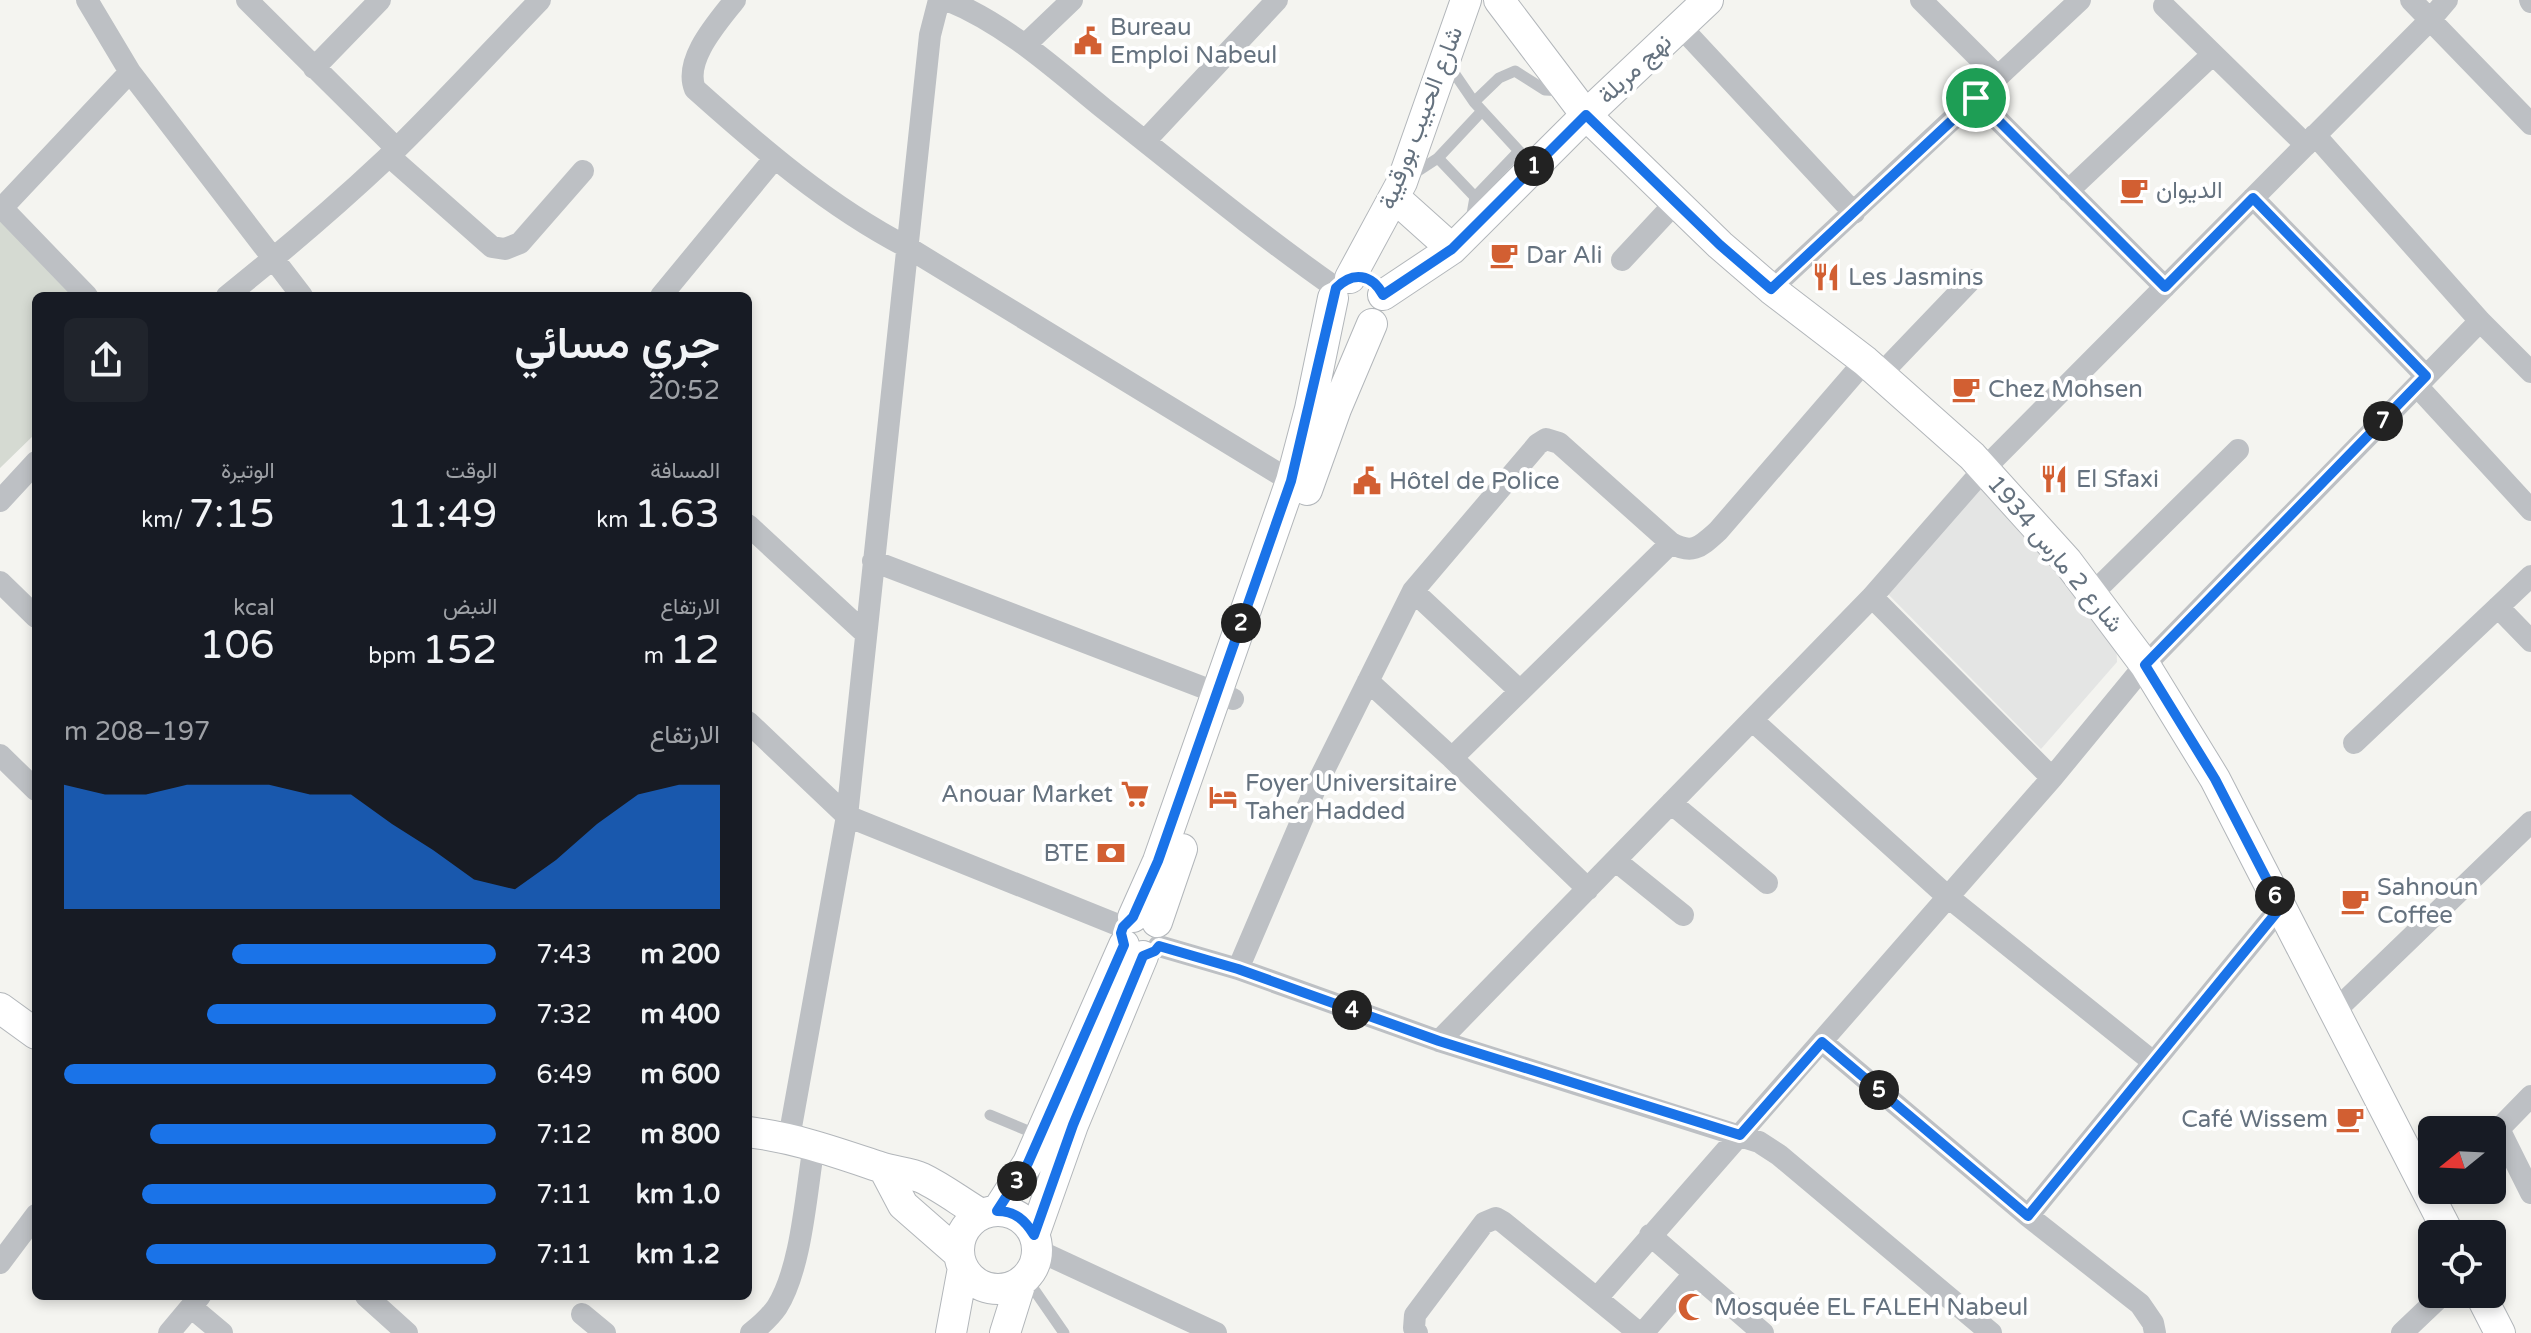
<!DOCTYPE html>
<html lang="ar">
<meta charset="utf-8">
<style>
:root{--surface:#171b24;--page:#20242c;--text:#f1f3f6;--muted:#9ea1a6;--accent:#1a73e8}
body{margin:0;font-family:"Varela Round",Vazirmatn,sans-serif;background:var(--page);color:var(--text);direction:rtl;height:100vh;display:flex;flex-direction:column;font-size:30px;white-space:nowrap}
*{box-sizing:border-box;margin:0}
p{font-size:26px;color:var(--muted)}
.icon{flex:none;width:44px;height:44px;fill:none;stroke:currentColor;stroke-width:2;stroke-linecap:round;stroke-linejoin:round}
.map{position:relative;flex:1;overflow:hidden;direction:ltr}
.details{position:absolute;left:32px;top:292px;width:720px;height:1008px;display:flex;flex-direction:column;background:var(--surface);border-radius:12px;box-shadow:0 4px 12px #0003;direction:rtl}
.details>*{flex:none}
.needle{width:52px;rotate:252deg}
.tools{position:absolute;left:2418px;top:1116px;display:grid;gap:16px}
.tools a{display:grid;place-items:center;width:88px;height:88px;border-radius:12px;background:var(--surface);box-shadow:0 4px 12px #0003;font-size:40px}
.pin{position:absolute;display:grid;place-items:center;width:68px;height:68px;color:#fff;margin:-34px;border:4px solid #fff;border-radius:50%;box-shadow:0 2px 8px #0007}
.km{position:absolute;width:40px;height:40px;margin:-20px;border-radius:50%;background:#222;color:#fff;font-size:22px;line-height:40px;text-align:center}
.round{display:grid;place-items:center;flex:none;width:84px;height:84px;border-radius:12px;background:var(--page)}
.head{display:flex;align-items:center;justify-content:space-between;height:136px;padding:0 32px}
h1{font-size:44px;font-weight:600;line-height:60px}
.figures{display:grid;grid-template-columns:repeat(3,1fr);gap:12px;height:136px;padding:8px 32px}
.figures div{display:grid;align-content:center}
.figures b{font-size:40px;font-weight:600}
.figures small{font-size:22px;font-weight:400}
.figures p{font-size:22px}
.chart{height:224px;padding:16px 32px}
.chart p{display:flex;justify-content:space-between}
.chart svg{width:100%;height:144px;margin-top:8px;fill:var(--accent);opacity:.7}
ul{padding:0 32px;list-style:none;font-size:26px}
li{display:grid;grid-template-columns:128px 96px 1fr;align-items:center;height:60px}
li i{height:20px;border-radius:10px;background:var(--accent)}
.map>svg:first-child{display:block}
.built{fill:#e4e5e4}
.green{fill:#d5dad2}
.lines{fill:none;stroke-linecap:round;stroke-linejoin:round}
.secondary-casing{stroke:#b2b6ba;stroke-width:32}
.lane{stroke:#bdc0c4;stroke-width:11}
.street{stroke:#bdc0c4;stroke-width:22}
.secondary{stroke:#fff;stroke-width:30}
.route-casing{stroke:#fff;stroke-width:16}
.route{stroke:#1a73e8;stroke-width:10}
.labels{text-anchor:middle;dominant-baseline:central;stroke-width:8;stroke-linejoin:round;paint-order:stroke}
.poi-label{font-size:24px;fill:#65727f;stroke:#fff;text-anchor:start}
.street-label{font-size:24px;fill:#65727f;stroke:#fff}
</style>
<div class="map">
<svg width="2531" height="1333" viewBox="0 0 2531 1333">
<rect width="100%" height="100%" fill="#f4f4f0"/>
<!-- built -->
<path class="built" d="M1975 471 2116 639 2117 662 2041 749 1877 583Z"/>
<!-- green -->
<path class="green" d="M0 213 84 296H36V433L0 468Z"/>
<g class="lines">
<defs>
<path id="secondary" d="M1499 0 1586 115 1720 245 1771 289 1865 361 1972 456 2067 561 2145 665 2215 779 2449 1234
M1394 197 1452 249
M1350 278 1402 182 1466 0
M1383 295 1452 249 1586 115 1708 0
M1307 490 1336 409 1372 324
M1133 917 1158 861 1291 481 1310 409 1333 298
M1157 922 1182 849
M0 1008 36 1034
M748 1132C796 1138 835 1152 880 1167 894 1172 909 1172 922 1178 943 1188 962 1203 981 1214
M884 1169 903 1205 959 1254
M997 1211 1028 1163 1124 945
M959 1250a39 39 0 1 1 78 0a39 39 0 1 1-78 0Z
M1034 1235 1073 1125 1143 956
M2480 1294 2500 1333
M951 1333 963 1268
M1005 1333 1021 1282"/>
</defs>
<!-- secondary casing -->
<use href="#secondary" class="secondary-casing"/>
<!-- lane -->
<path class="lane" d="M1448 64 1474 102 1519 151
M1474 102 1499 78 1515 71 1545 90 1564 91
M1438 158 1475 197
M1412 175 1438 158 1482 111
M1471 220 1475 197 1519 151 1534 166
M990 1115 1038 1135
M1026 1278 1064 1333"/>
<!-- street -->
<path class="street" d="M87 0 130 72 302 296
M247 0 396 148
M735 0C718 22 683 60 695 89 761 148 828 206 907 247L1302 488
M947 0C1006 24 1054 68 1103 108 1179 168 1257 233 1336 288
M1921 0 1998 77
M2411 0 2531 124
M2530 0 2531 2
M2164 6 2306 145
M1680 26 1854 213
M1025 45 1072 0
M314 68 380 0
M1976 98 2165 287
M2315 135 2480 321 2531 372
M1145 141 1277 0
M389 156 492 247 505 249 520 243 583 171
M2068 191 2213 54
M2253 198 2426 376
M0 206 87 296
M2 208 130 72
M1622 260 1677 201
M1771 289 2080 0
M227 296C282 252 335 207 386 159 439 108 489 53 540 0
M661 296 774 159
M1880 375 1971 280
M2417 386 2531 510
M0 501 36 462
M748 525 866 634
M873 561 1233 699
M0 582 36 617
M1413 591 1519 690
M2092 594 2238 450
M1872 597 2052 778
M2498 607 2531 641
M1368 681 1452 758 1671 543C1693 555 1700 547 1718 531L1865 361
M1752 720 1948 897 2152 1061
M748 722 847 816 1123 927
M2354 743 2531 576
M0 755 36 790
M1452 758 1588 889
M1671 803 1767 883
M1616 861 1683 915
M1159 946 1238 969 1439 1041 1759 1142 1779 1155 1991 1333
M1238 969 1318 782 1413 591 1538 444 1546 439 1559 443 1671 543
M2335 1011 2531 822
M1439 1041 1872 597 1984 469 2430 20 2447 0
M1822 1042 2028 1216 2140 1304 2153 1323 2155 1333
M2499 1129 2531 1193
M2492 1136 2531 1096
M789 1138 847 816 930 35 939 0
M2028 1216 2281 907
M1650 1235 1763 1333
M1037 1250 1216 1333
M0 1263 36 1215
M366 1296 407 1333
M1597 1298 2052 778 2145 665 2480 321
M191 1307 222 1333
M582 1314 605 1333
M169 1333 200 1296
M751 1333C760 1326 770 1317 777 1307 802 1267 806 1192 814 1145
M1417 1333 1414 1328 1415 1315 1484 1223 1496 1218 1503 1222 1639 1333
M1643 1333 1694 1274
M2402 1333 2443 1294"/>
<!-- secondary -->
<use href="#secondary" class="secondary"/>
</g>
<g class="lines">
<defs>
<path id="route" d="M1976 98 2165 287 2253 198 2426 376 2145 665 2215 779 2281 907 2028 1216 1822 1042 1740 1135 1439 1041 1238 969 1159 946 1155 951 1143 956 1073 1125 1034 1235C1025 1220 1015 1211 997 1211L1028 1163 1124 945 1121 933 1123 927 1133 917 1158 861 1291 481 1336 288C1353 271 1372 274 1383 295L1452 249 1586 115 1720 245 1771 289Z"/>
</defs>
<!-- route casing -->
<use href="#route" class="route-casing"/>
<!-- route -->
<use href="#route" class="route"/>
</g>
<!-- icons -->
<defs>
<symbol id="civic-bare" viewBox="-9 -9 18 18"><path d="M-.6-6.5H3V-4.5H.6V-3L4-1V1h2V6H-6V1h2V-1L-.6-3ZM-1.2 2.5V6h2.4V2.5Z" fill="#d25f32" stroke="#fff" stroke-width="2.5" paint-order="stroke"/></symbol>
<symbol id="cafe-bare" viewBox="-9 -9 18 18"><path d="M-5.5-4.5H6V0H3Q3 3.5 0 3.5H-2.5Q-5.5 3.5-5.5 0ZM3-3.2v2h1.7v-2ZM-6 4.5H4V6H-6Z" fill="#d25f32" stroke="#fff" stroke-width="2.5" paint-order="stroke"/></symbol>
<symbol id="restaurant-bare" viewBox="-9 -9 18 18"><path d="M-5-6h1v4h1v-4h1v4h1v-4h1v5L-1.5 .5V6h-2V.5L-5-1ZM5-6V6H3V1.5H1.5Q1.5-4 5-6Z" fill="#d25f32" stroke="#fff" stroke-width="2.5" paint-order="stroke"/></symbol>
<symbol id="supermarket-bare" viewBox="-9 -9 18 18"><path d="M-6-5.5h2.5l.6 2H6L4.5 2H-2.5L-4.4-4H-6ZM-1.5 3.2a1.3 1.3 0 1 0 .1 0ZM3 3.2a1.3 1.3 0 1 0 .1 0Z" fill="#d25f32" stroke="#fff" stroke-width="2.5" paint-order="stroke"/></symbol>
<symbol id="hotel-bare" viewBox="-9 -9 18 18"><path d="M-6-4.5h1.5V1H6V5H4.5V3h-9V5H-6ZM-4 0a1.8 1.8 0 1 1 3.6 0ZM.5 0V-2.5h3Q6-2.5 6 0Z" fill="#d25f32" stroke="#fff" stroke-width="2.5" paint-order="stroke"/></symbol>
<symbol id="bank-bare" viewBox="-9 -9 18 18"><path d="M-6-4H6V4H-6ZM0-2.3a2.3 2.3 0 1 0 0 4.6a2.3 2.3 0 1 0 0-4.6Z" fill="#d25f32" stroke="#fff" stroke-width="2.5" paint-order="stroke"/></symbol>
<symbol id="mosque-bare" viewBox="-9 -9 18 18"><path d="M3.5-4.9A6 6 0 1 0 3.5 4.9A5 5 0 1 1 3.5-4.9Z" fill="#d25f32" stroke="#fff" stroke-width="2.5" paint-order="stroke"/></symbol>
</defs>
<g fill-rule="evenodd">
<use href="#civic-bare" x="1068" y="21" width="40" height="40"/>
<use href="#cafe-bare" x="2114" y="170" width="40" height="40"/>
<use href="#cafe-bare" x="1484" y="235" width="40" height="40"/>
<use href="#restaurant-bare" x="1806" y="257" width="40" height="40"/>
<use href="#cafe-bare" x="1946" y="369" width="40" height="40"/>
<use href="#restaurant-bare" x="2034" y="459" width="40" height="40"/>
<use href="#civic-bare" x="1347" y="461" width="40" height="40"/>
<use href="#supermarket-bare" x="1115" y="774" width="40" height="40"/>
<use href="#hotel-bare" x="1203" y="777" width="40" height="40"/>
<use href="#bank-bare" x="1091" y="833" width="40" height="40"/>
<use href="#cafe-bare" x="2335" y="881" width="40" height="40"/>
<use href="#cafe-bare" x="2330" y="1099" width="40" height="40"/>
<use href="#mosque-bare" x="1672" y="1287" width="40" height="40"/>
</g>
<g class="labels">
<!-- poi labels -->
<g class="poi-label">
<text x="1110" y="27">Bureau<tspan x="1110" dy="28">Emploi Nabeul</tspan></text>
<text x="2156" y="190">الديوان</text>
<text x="1526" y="255">Dar Ali</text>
<text x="1848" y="277">Les Jasmins</text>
<text x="1988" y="389">Chez Mohsen</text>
<text x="2076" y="479">El Sfaxi</text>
<text x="1389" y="481">Hôtel de Police</text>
<text x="1245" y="783">Foyer Universitaire<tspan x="1245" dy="28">Taher Hadded</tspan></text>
<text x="1113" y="794" text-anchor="end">Anouar Market</text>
<text x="1089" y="853" text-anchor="end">BTE</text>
<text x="2377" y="887">Sahnoun<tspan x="2377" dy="28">Coffee</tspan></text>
<text x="2328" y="1119" text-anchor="end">Café Wissem</text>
<text x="1714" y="1307">Mosquée EL FALEH Nabeul</text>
</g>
<!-- street labels -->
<g class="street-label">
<text transform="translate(1635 69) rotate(-43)">نهج مربلة</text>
<text transform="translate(1421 118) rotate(-69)">شارع الحبيب بورقيبة</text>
<text transform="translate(2055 554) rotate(50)">شارع 2 مارس 1934</text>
</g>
</g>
</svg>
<div class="tools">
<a><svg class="needle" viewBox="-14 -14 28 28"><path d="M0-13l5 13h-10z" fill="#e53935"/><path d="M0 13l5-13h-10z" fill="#9ea1a6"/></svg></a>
<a><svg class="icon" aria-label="locate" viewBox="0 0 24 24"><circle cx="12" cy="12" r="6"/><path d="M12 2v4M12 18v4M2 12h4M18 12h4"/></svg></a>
</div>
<div class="pin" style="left:1976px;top:98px;background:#1e9e55"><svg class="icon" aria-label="arrive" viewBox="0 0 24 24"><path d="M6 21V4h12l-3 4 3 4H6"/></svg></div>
<b class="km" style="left:1534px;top:166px">1</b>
<b class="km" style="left:1241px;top:623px">2</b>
<b class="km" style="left:1017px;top:1181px">3</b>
<b class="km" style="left:1352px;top:1010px">4</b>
<b class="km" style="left:1879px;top:1090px">5</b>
<b class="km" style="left:2275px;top:896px">6</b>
<b class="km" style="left:2383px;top:421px">7</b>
<section class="details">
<div class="head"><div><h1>جري مسائي</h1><p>20:52</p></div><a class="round"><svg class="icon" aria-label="share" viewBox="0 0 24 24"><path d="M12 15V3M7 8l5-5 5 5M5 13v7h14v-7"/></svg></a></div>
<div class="figures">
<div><p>المسافة</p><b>1.63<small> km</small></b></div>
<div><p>الوقت</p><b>11:49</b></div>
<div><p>الوتيرة</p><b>7:15<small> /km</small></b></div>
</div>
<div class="figures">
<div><p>الارتفاع</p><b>12<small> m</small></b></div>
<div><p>النبض</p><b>152<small> bpm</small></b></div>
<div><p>kcal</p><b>106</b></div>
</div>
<div class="chart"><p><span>الارتفاع</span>197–208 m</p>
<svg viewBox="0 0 160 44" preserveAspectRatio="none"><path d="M0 44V6L10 9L20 9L30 6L40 6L50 6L60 9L70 9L80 18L90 26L100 35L110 38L120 29L130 18L140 9L150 6L160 6V44z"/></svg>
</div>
<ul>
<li><b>200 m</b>7:43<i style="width:61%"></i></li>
<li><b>400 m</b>7:32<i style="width:67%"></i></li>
<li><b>600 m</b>6:49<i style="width:100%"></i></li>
<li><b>800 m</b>7:12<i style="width:80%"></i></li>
<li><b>1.0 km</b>7:11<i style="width:82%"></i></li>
<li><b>1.2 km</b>7:11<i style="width:81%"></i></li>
</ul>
</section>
</div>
